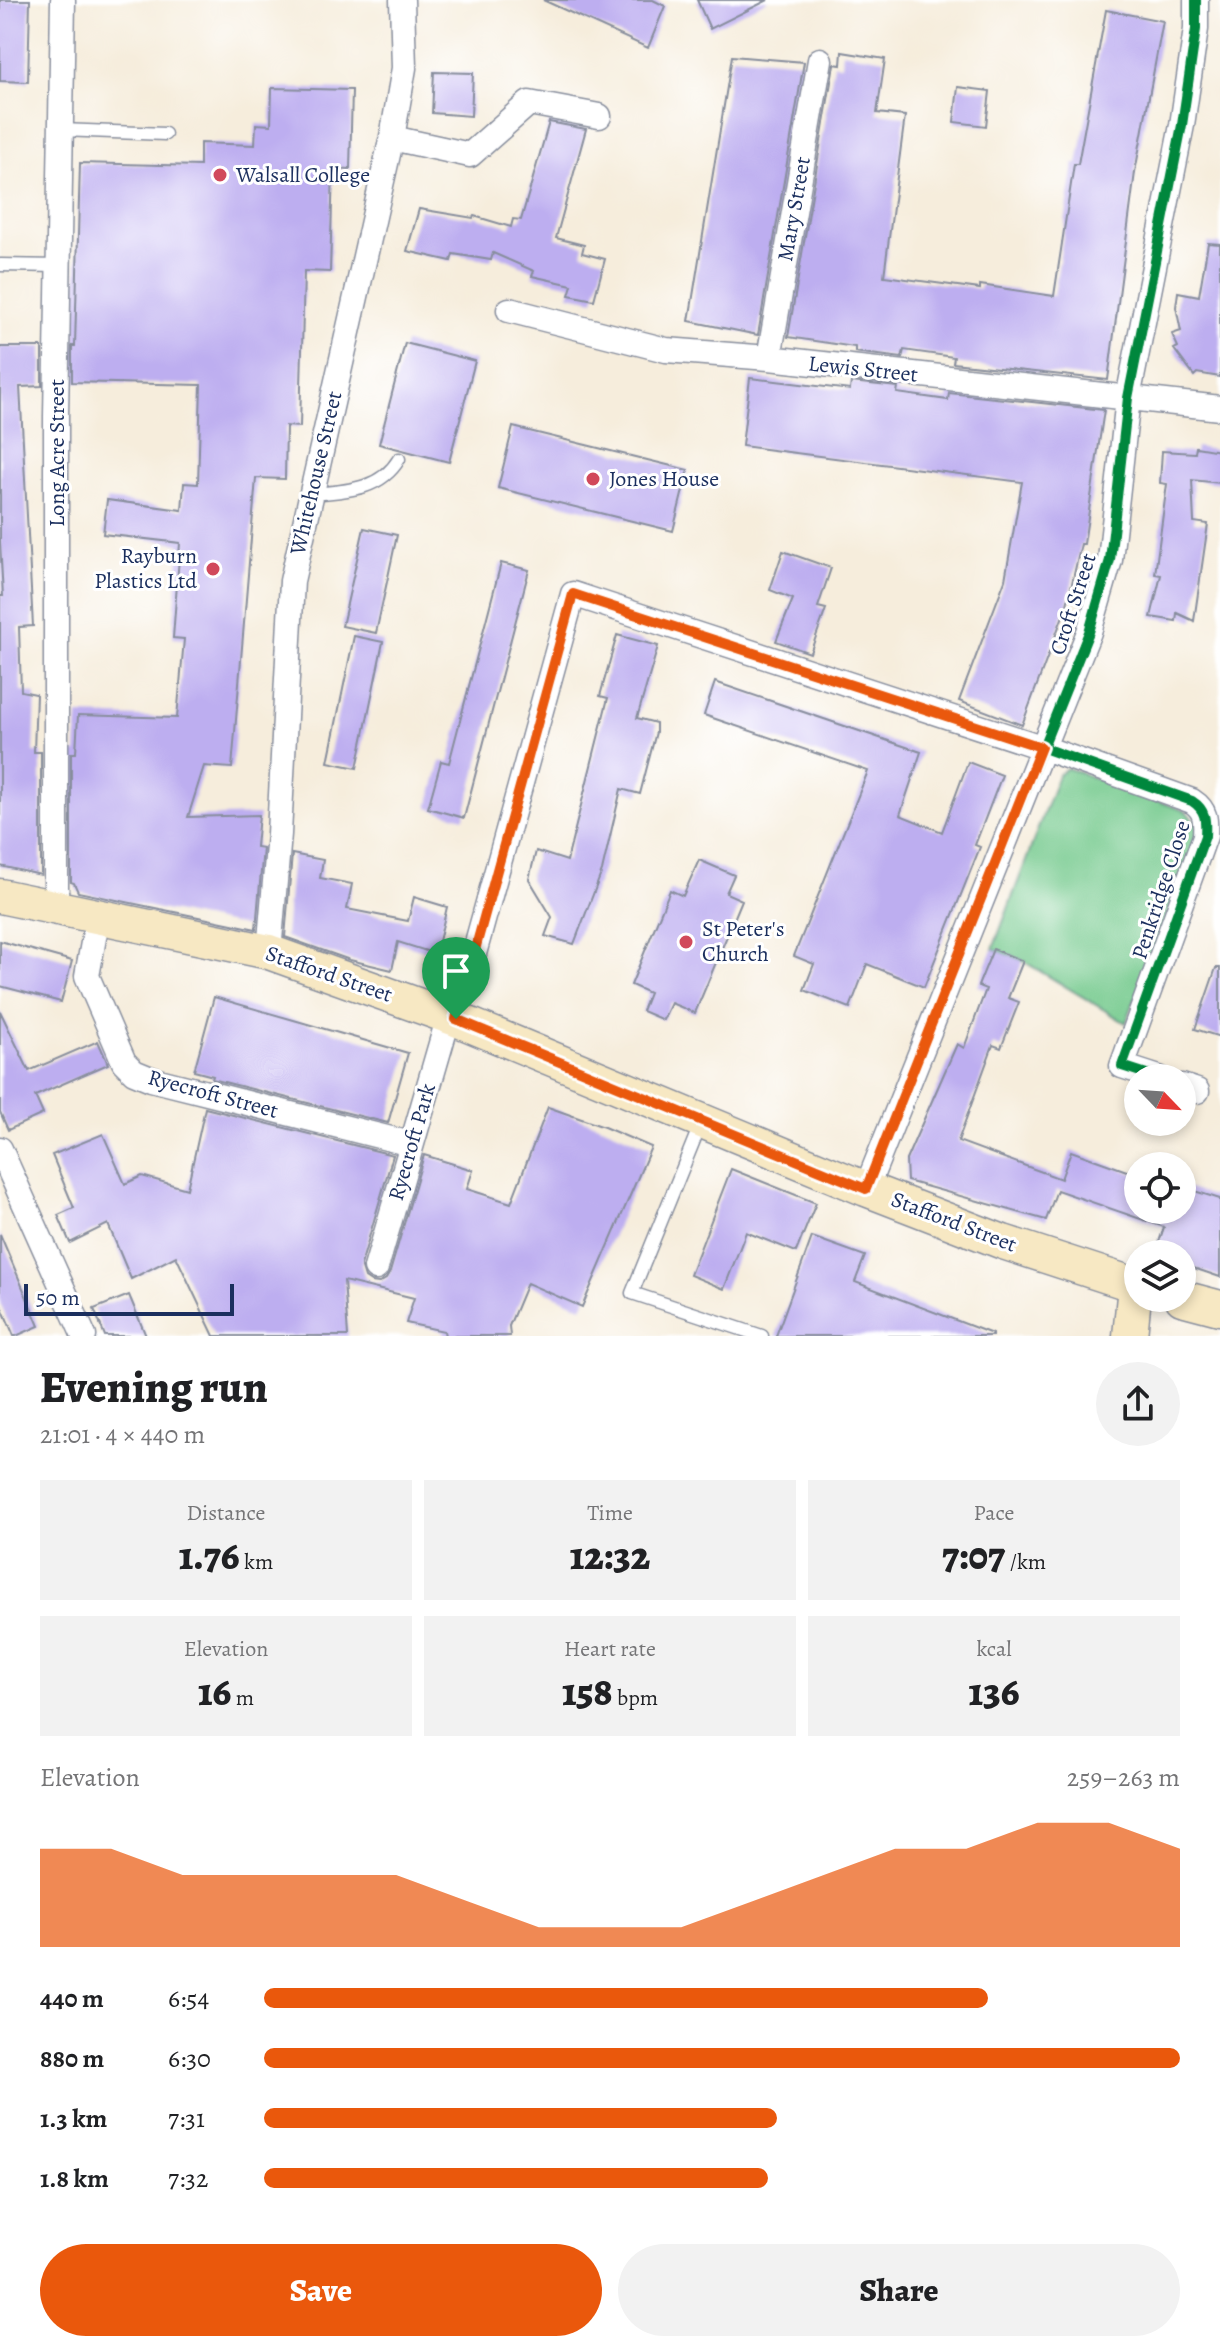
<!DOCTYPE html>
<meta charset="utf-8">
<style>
:root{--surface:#fff;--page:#f2f2f2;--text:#202124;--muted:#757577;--accent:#ea580c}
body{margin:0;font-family:Alegreya,serif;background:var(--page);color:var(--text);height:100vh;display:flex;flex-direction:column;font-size:30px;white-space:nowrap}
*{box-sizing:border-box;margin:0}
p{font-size:26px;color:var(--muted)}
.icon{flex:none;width:44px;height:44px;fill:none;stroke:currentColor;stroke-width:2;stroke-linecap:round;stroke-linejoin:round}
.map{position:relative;height:1336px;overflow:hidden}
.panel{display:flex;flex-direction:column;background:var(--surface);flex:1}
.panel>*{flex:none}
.needle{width:52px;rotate:115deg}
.buttons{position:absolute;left:1124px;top:1064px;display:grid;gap:16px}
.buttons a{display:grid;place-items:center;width:72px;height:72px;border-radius:50%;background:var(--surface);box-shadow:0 4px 12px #0003;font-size:40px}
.scale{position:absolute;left:24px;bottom:20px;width:210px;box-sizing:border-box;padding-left:8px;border:4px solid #1b2f5e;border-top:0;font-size:22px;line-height:28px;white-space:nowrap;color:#1b2f5e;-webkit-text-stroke:6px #fff;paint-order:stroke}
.pin{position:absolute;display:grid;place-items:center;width:68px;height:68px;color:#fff;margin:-82px -34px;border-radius:50% 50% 50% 0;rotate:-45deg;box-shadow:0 0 8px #0007}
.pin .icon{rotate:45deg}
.round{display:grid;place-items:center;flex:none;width:84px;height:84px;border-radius:42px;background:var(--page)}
.summary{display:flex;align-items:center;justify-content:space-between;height:136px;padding:0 40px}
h1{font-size:44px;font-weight:800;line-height:60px}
.metrics{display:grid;grid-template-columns:repeat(3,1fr);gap:12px;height:136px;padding:8px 40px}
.metrics div{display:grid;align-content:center;border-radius:0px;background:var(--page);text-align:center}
.metrics b{font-size:40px;font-weight:800}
.metrics small{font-size:22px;font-weight:400}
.metrics p{font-size:22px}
.chart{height:224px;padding:16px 40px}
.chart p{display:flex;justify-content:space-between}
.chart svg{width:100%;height:144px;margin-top:8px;fill:var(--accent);opacity:.7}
.cta{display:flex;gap:16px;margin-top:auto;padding:16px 40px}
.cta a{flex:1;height:92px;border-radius:48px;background:var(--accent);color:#fff;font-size:32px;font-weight:800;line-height:92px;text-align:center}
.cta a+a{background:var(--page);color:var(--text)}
ul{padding:0 40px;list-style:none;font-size:26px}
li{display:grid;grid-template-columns:128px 96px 1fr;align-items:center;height:60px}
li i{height:20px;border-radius:10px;background:var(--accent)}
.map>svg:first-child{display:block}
.green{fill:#76ca8e;stroke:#487c76;stroke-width:2}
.building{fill:#bdaef0}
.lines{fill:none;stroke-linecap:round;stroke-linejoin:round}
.lane-casing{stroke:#888e9d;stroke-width:15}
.street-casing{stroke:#888e9d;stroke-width:27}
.secondary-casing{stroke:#888e9d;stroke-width:37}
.lane{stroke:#fff;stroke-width:12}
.street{stroke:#fff;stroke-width:24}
.secondary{stroke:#f7e8c3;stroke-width:34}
.cycleway-casing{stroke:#fff;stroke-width:15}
.cycleway{stroke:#00873e;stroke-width:10}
.route-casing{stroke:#fff;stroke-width:16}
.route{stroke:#ea580c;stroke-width:10}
.poi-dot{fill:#d1495b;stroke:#fff;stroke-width:3}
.labels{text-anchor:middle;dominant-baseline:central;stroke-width:6;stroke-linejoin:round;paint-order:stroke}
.poi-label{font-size:22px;fill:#1b2f5e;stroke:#fff;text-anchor:start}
.street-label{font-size:22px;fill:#1b2f5e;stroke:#fff}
</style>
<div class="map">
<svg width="1220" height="1336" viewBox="0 0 1220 1336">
<rect width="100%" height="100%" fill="#fff"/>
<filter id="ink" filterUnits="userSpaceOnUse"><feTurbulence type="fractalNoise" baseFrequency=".0125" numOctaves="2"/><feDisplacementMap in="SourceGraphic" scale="16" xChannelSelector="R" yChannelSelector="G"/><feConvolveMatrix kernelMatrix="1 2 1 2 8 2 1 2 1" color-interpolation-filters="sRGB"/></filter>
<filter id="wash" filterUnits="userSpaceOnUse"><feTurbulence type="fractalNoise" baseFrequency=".006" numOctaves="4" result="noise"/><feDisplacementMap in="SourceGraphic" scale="32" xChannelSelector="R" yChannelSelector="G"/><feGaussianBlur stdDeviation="1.8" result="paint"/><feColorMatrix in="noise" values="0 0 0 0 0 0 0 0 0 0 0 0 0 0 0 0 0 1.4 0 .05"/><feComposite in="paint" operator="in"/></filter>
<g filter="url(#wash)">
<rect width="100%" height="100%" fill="#f6eddc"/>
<!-- green -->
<path class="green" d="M1067 768 1186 811 1200 828 1126 1023 1023 961 993 949 1058 775Z"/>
<g id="blocks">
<!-- building -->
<path class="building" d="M0 0H30L28 82 0 81Z
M543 0H653L665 6 648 48Z
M697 0H768L710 29Z
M1106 10 1163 21 1135 172 1108 380 953 363 954 357 904 350 902 358 855 352V347L788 337 834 64 841 65 842 52 885 59 877 113 905 116 884 276 980 289V285L1054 296 1074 164H1078Z
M732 56 804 62 758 335 689 321Z
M434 72 473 73 471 116 432 113Z
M958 87 990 91 986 126 954 122Z
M272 88 352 90 350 169 333 168 330 272 304 271 300 427 286 426 285 479 256 478 232 768 204 766 188 817 259 815 256 847 263 848 256 929 78 892 74 883 71 882V753H76L78 715 177 718 184 639 173 638 180 543 103 534 107 500 182 510 184 483 198 484 201 385 72 382V346H75L80 163 200 166V143L255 145 256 124 271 125Z
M549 122 586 129 556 238 584 245 582 253 605 259 594 300 569 295 572 285 532 276 534 271 493 253 491 260 453 254 451 261 407 251 419 209 473 218 474 216 511 227 513 219 521 220Z
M1208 243 1220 244V377L1197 373 1194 376 1174 349 1178 347 1172 334 1181 331 1176 307 1178 292 1199 296Z
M405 343 475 361 449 462 379 444Z
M0 347H42V386L20 387 33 626 19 627 21 691 36 694 34 752H41V875L0 866V596H3L0 542Z
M750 378 850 390 851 382 898 387 897 393 948 400 949 393 1104 410 1084 544H1081L1067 605 1022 725 959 701 1005 580 1022 482 742 446Z
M513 427 688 470 673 531 498 488Z
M1196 447 1220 451V483L1192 480 1194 522 1208 524 1194 621 1177 613 1176 621 1151 617 1161 575 1155 574 1167 484 1160 483 1162 451 1195 453Z
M364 528 397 535 376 633 342 626Z
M783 551 831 568 818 607 826 609 810 653 776 641 793 599 770 590Z
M501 563 529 570 464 818 428 808 441 761 449 763Z
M617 635 658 646 637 718 656 723V732L640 794 621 789 602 871 574 944 545 936 552 917 529 879 536 851 567 861 608 698 600 696Z
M354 636 383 642 357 768 328 762Z
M715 682 921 752 900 815 942 832 968 762 1002 775 975 845 980 847 924 987 867 964 850 1008 804 990 814 964 794 956 868 771 704 715Z
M292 854 323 860 320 878 352 884 347 909 408 921 414 897 447 907 436 954 398 942 392 970 350 960 285 937Z
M699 860 734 875 726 893 742 900 695 1013 671 1003 663 1020 642 1011 649 993 631 985 670 890 683 896Z
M0 941 72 961 61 1002 0 986Z
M993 949 1023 961 1008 998 1019 1002 1001 1048 993 1045 958 1141 1061 1179 1071 1151 1138 1175V1210H1182V1187L1220 1199V1277L1182 1264V1254H1155L1164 1227 1057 1190 1046 1220 907 1181 906 1160 957 1044 964 1048 986 989 978 986Z
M1216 968H1220V1037L1195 1029Z
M214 997 408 1053 388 1123 212 1079 213 1076 194 1071Z
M0 1011 29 1071 98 1041 108 1064 35 1096 43 1114 8 1130 0 1112Z
M548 1107 604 1127 651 1147 582 1307 527 1283 509 1326 510 1336H445L444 1331 406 1323 414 1298 344 1281 348 1336H214L176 1256 131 1279 108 1224 70 1243 58 1215 74 1208 52 1155 103 1134 125 1184 142 1176 187 1189 205 1108 393 1155 361 1265 365 1278 371 1282 379 1283 386 1279 390 1272 424 1155 473 1170 467 1189 511 1203Z
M731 1169 816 1203 796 1252 746 1232 724 1289 690 1275Z
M0 1234 39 1326 16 1336H14L0 1303Z
M812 1237 865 1256 855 1282 992 1334V1336H776Z
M129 1295 146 1336H105L94 1309Z"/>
</g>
</g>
<g filter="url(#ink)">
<use href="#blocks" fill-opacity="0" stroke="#888e9d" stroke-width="2"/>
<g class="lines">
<defs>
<path id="lane" d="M61 130 165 134
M0 265 59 266
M311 494C345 491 380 491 399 459
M701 1123 632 1293 762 1336"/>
<path id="street" d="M392 138 470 155 529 103 599 116
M509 310 666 350 769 358 1220 408
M769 358 820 60
M56 906V417L63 0
M98 915 87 976 124 1062 134 1072 151 1079 411 1144
M269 952 279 834 292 581 393 132 404 68 402 0
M456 1019 573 594 1041 747 1192 801C1206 810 1206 820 1205 836L1122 1066 1159 1078
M1182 1086 1197 1091
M0 1149 84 1336
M866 1189 1089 632 1110 560 1128 398 1182 125 1196 29V0
M376 1268 449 1016"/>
<path id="secondary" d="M0 896 269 952 456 1019 866 1189 1003 1242 1138 1286
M1182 1298 1220 1308
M1130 1336 1135 1286"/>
</defs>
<!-- lane casing -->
<use href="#lane" class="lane-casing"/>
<!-- street casing -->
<use href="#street" class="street-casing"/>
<!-- secondary casing -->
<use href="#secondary" class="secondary-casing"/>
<!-- lane -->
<use href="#lane" class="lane"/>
<!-- street -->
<use href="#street" class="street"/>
<!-- secondary -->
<use href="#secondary" class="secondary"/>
<defs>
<path id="cycleway" d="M456 1019 573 594 1041 747 1192 801C1206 810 1206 820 1205 836L1122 1066 1159 1078
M866 1189 1089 632 1110 560 1128 398 1182 125 1196 29V0"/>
</defs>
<!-- cycleway casing -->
<use href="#cycleway" class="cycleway-casing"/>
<!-- cycleway -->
<use href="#cycleway" class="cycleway"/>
</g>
</g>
<g class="lines" filter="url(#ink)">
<defs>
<path id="route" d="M573 594 1041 747 866 1189 456 1019Z"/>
</defs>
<!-- route casing -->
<use href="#route" class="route-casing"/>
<!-- route -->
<use href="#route" class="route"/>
</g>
<!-- markers -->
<g class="poi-dot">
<circle cx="220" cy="175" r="8"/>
<circle cx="593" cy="479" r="8"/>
<circle cx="213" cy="569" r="8"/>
<circle cx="686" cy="942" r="8"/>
</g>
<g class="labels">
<!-- poi labels -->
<g class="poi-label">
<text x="236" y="175">Walsall College</text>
<text x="609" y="479">Jones House</text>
<text x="197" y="556" text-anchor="end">Rayburn<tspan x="197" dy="25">Plastics Ltd</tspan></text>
<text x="702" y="929">St Peter's<tspan x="702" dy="25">Church</tspan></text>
</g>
<!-- street labels -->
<g class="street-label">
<text transform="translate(794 209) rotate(-80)">Mary Street</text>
<text transform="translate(863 369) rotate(6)">Lewis Street</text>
<text transform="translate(57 453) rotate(-90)">Long Acre Street</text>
<text transform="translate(316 473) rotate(-77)">Whitehouse Street</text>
<text transform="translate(1073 604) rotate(-72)">Croft Street</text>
<text transform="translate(1161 890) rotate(-72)">Penkridge Close</text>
<text transform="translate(329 974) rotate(19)">Stafford Street</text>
<text transform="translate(213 1094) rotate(15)">Ryecroft Street</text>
<text transform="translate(412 1142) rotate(-74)">Ryecroft Park</text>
<text transform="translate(954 1222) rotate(21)">Stafford Street</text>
</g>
</g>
</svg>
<div class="buttons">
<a><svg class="needle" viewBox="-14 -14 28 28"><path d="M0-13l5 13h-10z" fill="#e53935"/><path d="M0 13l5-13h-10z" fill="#757577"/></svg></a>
<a><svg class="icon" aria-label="locate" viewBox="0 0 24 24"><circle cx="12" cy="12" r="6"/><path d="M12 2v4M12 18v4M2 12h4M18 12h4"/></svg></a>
<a><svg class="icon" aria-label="layers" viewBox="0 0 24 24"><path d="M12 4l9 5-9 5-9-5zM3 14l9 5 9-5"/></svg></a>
</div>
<div class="scale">50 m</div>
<div class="pin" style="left:456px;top:1019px;background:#1e9e55"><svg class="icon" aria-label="arrive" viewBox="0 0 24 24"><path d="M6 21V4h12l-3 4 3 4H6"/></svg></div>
</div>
<section class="panel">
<div class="summary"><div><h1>Evening run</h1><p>21:01 · 4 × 440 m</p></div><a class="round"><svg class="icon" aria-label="share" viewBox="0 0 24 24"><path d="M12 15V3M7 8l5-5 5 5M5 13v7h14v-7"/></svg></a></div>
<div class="metrics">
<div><p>Distance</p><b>1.76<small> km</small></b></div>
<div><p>Time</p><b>12:32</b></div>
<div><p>Pace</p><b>7:07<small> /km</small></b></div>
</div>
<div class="metrics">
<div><p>Elevation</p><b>16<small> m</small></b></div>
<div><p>Heart rate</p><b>158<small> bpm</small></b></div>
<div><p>kcal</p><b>136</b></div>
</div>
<div class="chart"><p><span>Elevation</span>259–263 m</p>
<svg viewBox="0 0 160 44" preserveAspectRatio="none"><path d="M0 44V14L10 14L20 22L30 22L40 22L50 22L60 30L70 38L80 38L90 38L100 30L110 22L120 14L130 14L140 6L150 6L160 14V44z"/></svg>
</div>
<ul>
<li><b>440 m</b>6:54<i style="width:79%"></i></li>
<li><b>880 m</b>6:30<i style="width:100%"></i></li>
<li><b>1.3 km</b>7:31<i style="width:56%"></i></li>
<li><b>1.8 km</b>7:32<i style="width:55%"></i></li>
</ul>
<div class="cta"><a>Save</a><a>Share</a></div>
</section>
